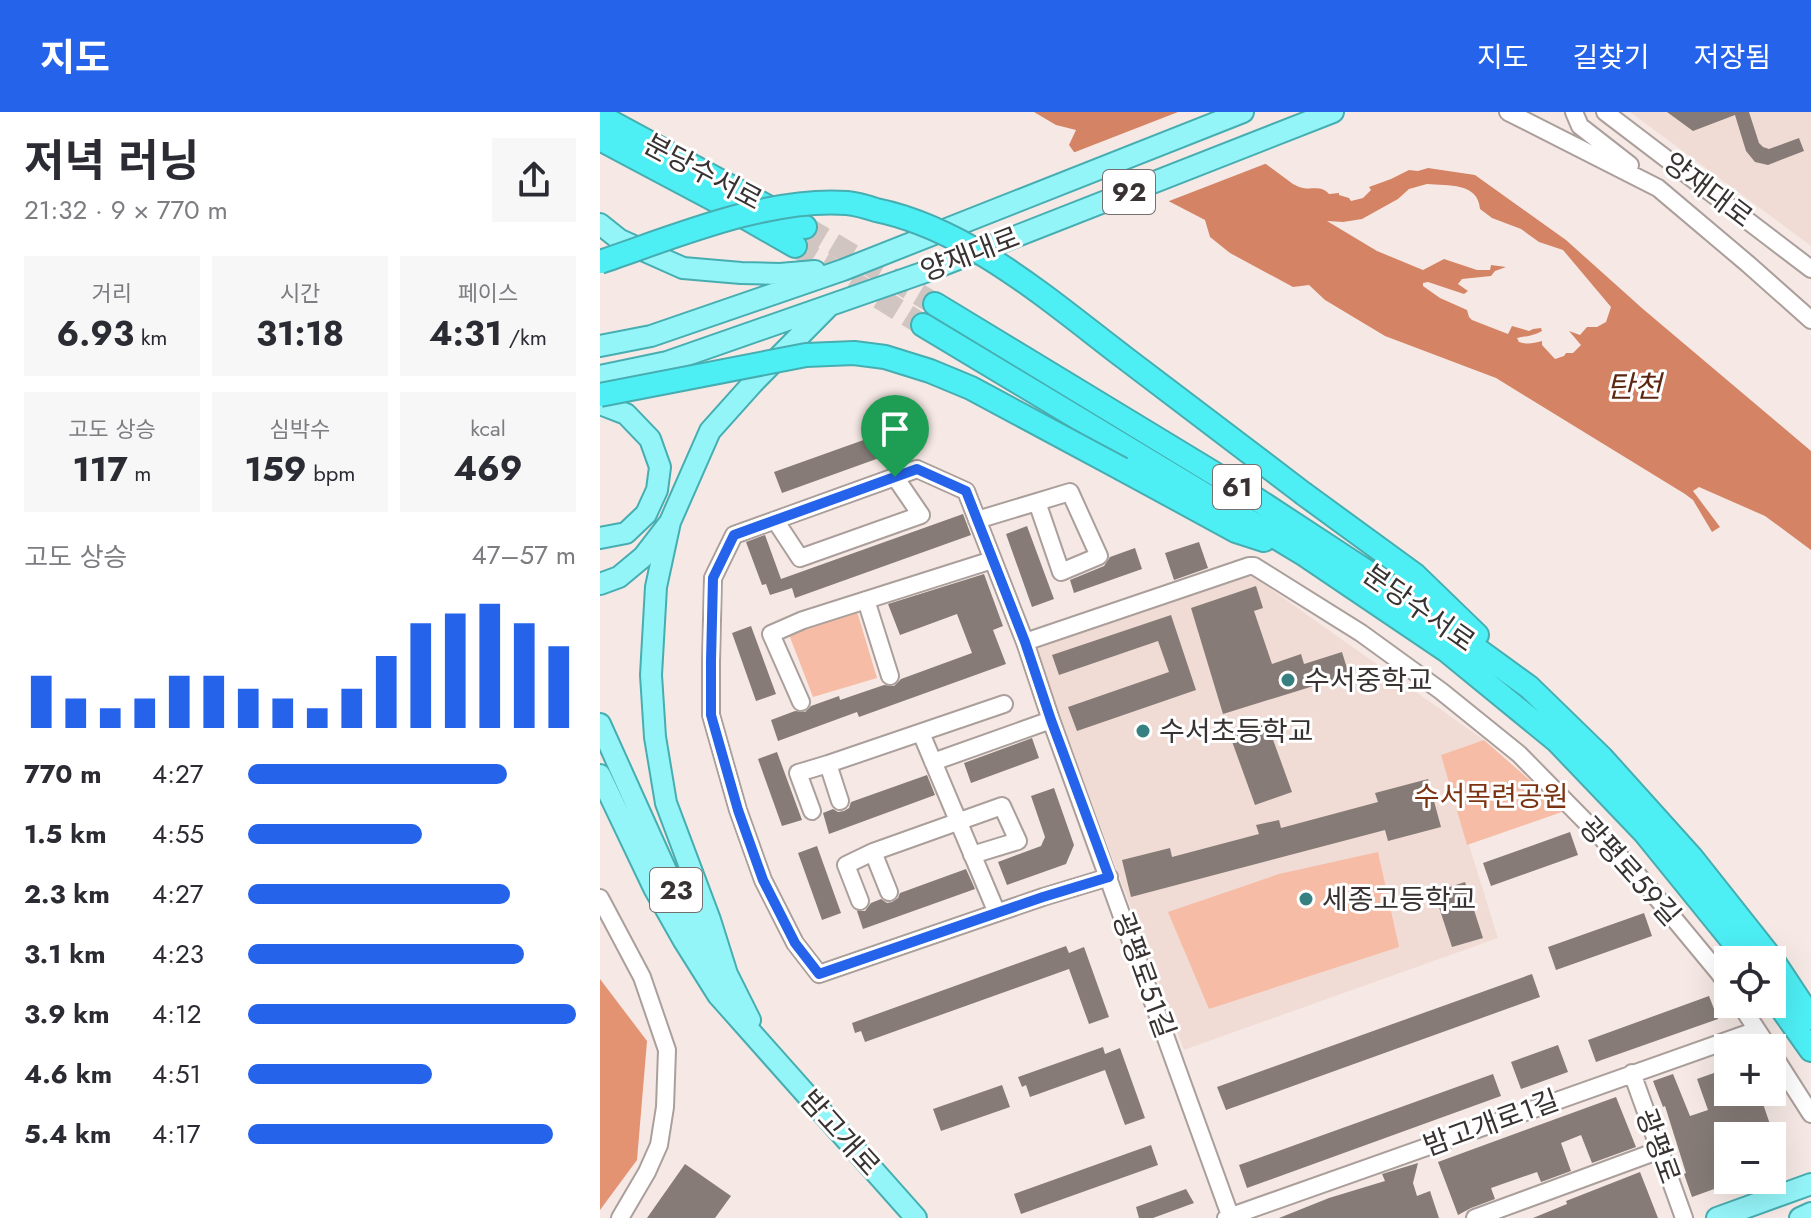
<!DOCTYPE html>
<html lang="ko">
<meta charset="utf-8">
<style>
:root{--surface:#fff;--page:#f7f7f7;--text:#2b2b33;--muted:#7c7c81;--accent:#2563eb}
body{margin:0;font-family:Jost,"Noto Sans KR",sans-serif;background:var(--page);color:var(--text);height:100vh;display:flex;flex-direction:column;font-size:30px;white-space:nowrap}
*{box-sizing:border-box;margin:0}
p{font-size:26px;color:var(--muted)}
.icon{flex:none;width:44px;height:44px;fill:none;stroke:currentColor;stroke-width:2;stroke-linecap:round;stroke-linejoin:round}
.map{position:relative;flex:1;overflow:hidden}
.side{display:flex;flex-direction:column;background:var(--surface);width:600px}
.side>*{flex:none}
.controls{position:absolute;left:1114px;top:834px;display:grid;gap:16px}
.controls a{display:grid;place-items:center;width:72px;height:72px;border-radius:0px;background:var(--surface);box-shadow:0 8px 32px #0002;font-size:40px}
.pin{position:absolute;display:grid;place-items:center;width:68px;height:68px;color:#fff;margin:-82px -34px;border-radius:50% 50% 50% 0;rotate:-45deg;box-shadow:0 0 8px #0007}
.pin .icon{rotate:45deg}
.round{display:grid;place-items:center;flex:none;width:84px;height:84px;border-radius:0px;background:var(--page)}
.headline{display:flex;align-items:center;justify-content:space-between;height:136px;padding:0 24px}
h1{font-size:44px;font-weight:700;line-height:60px}
.metrics{display:grid;grid-template-columns:repeat(3,1fr);gap:12px;height:136px;padding:8px 24px}
.metrics div{display:grid;align-content:center;border-radius:0px;background:var(--page);text-align:center}
.metrics b{font-size:34px;font-weight:700}
.metrics small{font-size:22px;font-weight:400}
.metrics p{font-size:22px}
.chart{height:224px;padding:16px 24px}
.chart p{display:flex;justify-content:space-between}
.chart svg{width:100%;height:144px;margin-top:8px;stroke:var(--accent);stroke-width:6}
ul{padding:0 24px;list-style:none;font-size:26px}
li{display:grid;grid-template-columns:128px 96px 1fr;align-items:center;height:60px}
li i{height:20px;border-radius:10px;background:var(--accent)}
header{display:flex;align-items:center;gap:48px;box-sizing:border-box;height:112px;padding:0 40px;background:var(--accent);color:#fff}
header strong{font-size:38px}
nav{display:flex;gap:44px;margin-inline-start:auto;font-size:28px}
main{display:flex;flex:1;min-height:0}
.map>svg:first-child{display:block}
.built{fill:#f0dcd5}
.green{fill:#f7bca5}
.forest{fill:#e39272}
.water{fill:#d48465;fill-rule:evenodd}
.pier{fill:#f6e9e5}
.building{fill:#867b77}
.lines{fill:none;stroke-linecap:round;stroke-linejoin:round}
.highway-tunnel{stroke:#d0c5c1;stroke-width:22;stroke-dasharray:22 11;stroke-linecap:butt}
.minor-casing{stroke:#ab9f9b;stroke-width:20}
.major-casing{stroke:#46adb1;stroke-width:24}
.highway-casing{stroke:#46adb1;stroke-width:26}
.minor{stroke:#fff;stroke-width:16}
.major{stroke:#94f5f9;stroke-width:20}
.highway{stroke:#4deff5;stroke-width:22}
.highway-bridge-casing{stroke:#46adb1;stroke-width:26;stroke-linecap:butt}
.highway-bridge{stroke:#4deff5;stroke-width:22}
.route-casing{stroke:#fff;stroke-width:16}
.route{stroke:#2563eb;stroke-width:10}
.poi-dot{fill:#378082;stroke:#fff;stroke-width:3}
.labels{text-anchor:middle;dominant-baseline:central;stroke-width:6;stroke-linejoin:round;paint-order:stroke}
.shield{fill:#fff;stroke:#747070;stroke-width:2}
.shield-label{font-size:26px;font-weight:bold;fill:#383332}
.street-label{font-size:28px;fill:#383332;stroke:#fff}
.poi-label{font-size:28px;fill:#383332;stroke:#fff;text-anchor:start}
.park-label{font-size:28px;fill:#7c3312;stroke:#fff}
.water-label{font-size:30px;font-style:italic;fill:#5b2711;stroke:#fff}
</style>
<header>
<strong>지도</strong>
<nav><a>지도</a><a>길찾기</a><a>저장됨</a></nav>
</header>
<main>
<section class="side">
<div class="headline"><div><h1>저녁 러닝</h1><p>21:32 · 9 × 770 m</p></div><a class="round"><svg class="icon" aria-label="share" viewBox="0 0 24 24"><path d="M12 15V3M7 8l5-5 5 5M5 13v7h14v-7"/></svg></a></div>
<div class="metrics">
<div><p>거리</p><b>6.93<small> km</small></b></div>
<div><p>시간</p><b>31:18</b></div>
<div><p>페이스</p><b>4:31<small> /km</small></b></div>
</div>
<div class="metrics">
<div><p>고도 상승</p><b>117<small> m</small></b></div>
<div><p>심박수</p><b>159<small> bpm</small></b></div>
<div><p>kcal</p><b>469</b></div>
</div>
<div class="chart"><p><span>고도 상승</span>47–57 m</p>
<svg viewBox="0 0 160 44" preserveAspectRatio="none"><path d="M5 44V28M15 44V35M25 44V38M35 44V35M45 44V28M55 44V28M65 44V32M75 44V35M85 44V38M95 44V32M105 44V22M115 44V12M125 44V9M135 44V6M145 44V12M155 44V19"/></svg>
</div>
<ul>
<li><b>770 m</b>4:27<i style="width:79%"></i></li>
<li><b>1.5 km</b>4:55<i style="width:53%"></i></li>
<li><b>2.3 km</b>4:27<i style="width:80%"></i></li>
<li><b>3.1 km</b>4:23<i style="width:84%"></i></li>
<li><b>3.9 km</b>4:12<i style="width:100%"></i></li>
<li><b>4.6 km</b>4:51<i style="width:56%"></i></li>
<li><b>5.4 km</b>4:17<i style="width:93%"></i></li>
</ul>
</section>
<div class="map">
<svg width="1211" height="1106" viewBox="0 0 1211 1106">
<rect width="100%" height="100%" fill="#f6e9e5"/>
<!-- built -->
<path class="built" d="M1030 0H1211V134Z
M651 463 884 628 841 643 898 826 584 938 434 536Z"/>
<!-- green -->
<path class="green" d="M256 496 277 566 213 585 188 520Z
M884 628 941 678 962 700 867 733 841 643Z
M778 740 799 835 609 897 568 800 679 762Z"/>
<!-- forest -->
<path class="forest" d="M0 867 47 929 37 1048 0 1098Z"/>
<!-- water -->
<path class="water" d="M434 0H596L693 72C695 73 701 76 703 76 713 78 721 73 729 82L739 81V83L749 86 751 89 763 86 771 78 769 75 791 67 809 58 818 59 828 56 875 63 966 128 1043 197 1211 339V438L1165 404 1099 375 1093 379 1120 415 1112 420 1093 388 1085 382 896 266 785 224 725 188 709 173 693 175 630 141 610 125 605 108 474 40 469 33 476 18 456 13ZM827 72C848 74 878 70 880 97L892 106 921 117 939 130 963 138 1011 195 1006 210 997 215H987L980 223 969 219 981 233 973 241H966L964 244 955 247 942 233V229C933 231 929 233 919 230L917 226C926 224 934 224 942 219L941 216 933 217 929 219 912 214 908 222 872 208 869 205 867 198 840 186 823 174V171L828 170 864 182 868 179 858 172 862 167 891 164 895 159 906 155 891 153 890 158H877L844 147 823 158 777 139 727 109 743 110 762 107 798 87 809 77Z"/>
<!-- pier -->
<path class="pier" d="M578 0H603L670 50 564 91 470 42Z"/>
<!-- building -->
<path class="building" d="M1067 0H1149L1159 31 1163 35 1169 37 1199 26 1204 39 1168 53 1155 50 1146 39 1135 3 1093 19Z
M286 320 293 341 182 381 174 360Z
M363 402 371 423 195 486 192 476 170 483 166 472 162 473 146 430 165 423 181 467Z
M427 414 454 487 432 495 406 422Z
M599 430 608 456 574 468 565 441Z
M535 436 542 457 474 481 470 468 504 454 510 445Z
M384 462 403 514 393 518 406 552 259 605 257 600 178 629 171 608 195 599 205 600 211 594 239 584 240 588 284 573 294 574 301 567 372 541 357 502 300 523 288 492Z
M656 474 663 496 654 499 672 552 701 542 704 552 742 540 749 563 623 602 591 496Z
M571 503 596 578 477 619 468 595 569 560 558 529 459 563 452 543Z
M151 514 176 582 156 589 132 521Z
M667 611 692 680 655 693 630 624Z
M432 626 439 646 371 671 364 651Z
M177 640 202 708 182 714 158 647Z
M327 663 335 683 229 722 223 701 233 697 238 700 244 699 249 696 251 690Z
M828 667 841 715 788 729 785 718 531 785 522 748 570 736 572 745 659 722 656 713 679 708 681 716 778 690 775 681Z
M454 676 474 733 466 752 407 773 398 750 441 734 445 725 431 684Z
M970 720 978 743 891 774 883 751Z
M217 734 241 801 222 808 198 741Z
M366 757 375 777 263 817 257 799H265L271 791 281 787 287 791 292 790 298 786 300 781Z
M865 770 883 826 852 835 834 780Z
M1044 801 1052 824 956 858 948 835Z
M466 834 469 841 484 835 509 905 489 912 469 857 265 930 261 919 255 921 252 911Z
M932 862 940 885 626 998 617 975Z
M1109 884 1118 907 996 950 988 928Z
M958 933 968 960 921 977 911 950Z
M503 935 505 942 520 936 545 1006 525 1013 505 958 430 985 426 973 422 975 418 965Z
M1128 956V980H1159L1174 1024H1128V1072L1092 1085 1084 1062 1086 1061 1065 994 1063 995 1053 969 1073 962 1090 1004 1108 998 1097 967Z
M893 962 901 984 647 1076 639 1053Z
M402 973 410 995 341 1019 333 997Z
M1016 985 1036 1035 992 1051 981 1023 961 1031 971 1059 941 1070 937 1060 891 1076 895 1087 871 1096 858 1103 838 1050Z
M551 1033 558 1053 421 1102 414 1082Z
M818 1051 813 1071 817 1084 830 1079 839 1106H679L729 1086 785 1069 782 1062Z
M85 1052 131 1084 115 1106H47Z
M1040 1060 1058 1106H933L967 1092 966 1089Z
M586 1077 594 1091 553 1106H539L536 1095Z"/>
<g class="lines">
<!-- highway-tunnel -->
<path class="highway-tunnel" d="M205 115 335 192
M195 134 323 213"/>
<defs>
<path id="minor" d="M908 0 1058 76 1148 152 1211 208
M974 0 980 14 1030 53
M1005 0 1211 157
M175 408 200 446 321 403 295 365
M377 408 470 380 499 444 461 460 437 390
M266 488 290 564
M425 530 366 379 317 357 134 423 113 466 111 549V603L138 698 163 768 195 831 219 862 443 785 509 765
M201 590 171 522 203 508 392 448
M321 621 397 801
M333 650 451 608
M240 689 228 652 404 592
M212 699 198 661 228 652
M289 780 273 740 402 694 418 729 372 743
M0 786 42 865 67 938 65 995 59 1033 47 1060 20 1106
M260 789 246 753 273 740
M1140 892 1169 936
M1172 941 1211 1002
M1032 961 1084 1106
M626 1106 1157 918
M631 1106 451 608 425 530 649 454H654L761 521 841 579 919 642 1037 762 1119 861 1128 874
M875 1106 1060 1038"/>
<path id="major" d="M0 112 20 128 83 156 141 161 180 162 215 159
M0 234 51 224 243 158 643 0
M0 264 67 250 325 160 733 0
M0 292 26 302 50 327 60 355 57 378 46 402 26 421 0 426
M70 410 56 475 51 563 55 625 66 691 110 808 127 862
M0 472 19 465 43 445 70 410 110 319 153 271 227 196
M0 612 73 774 127 862 150 908
M0 663 54 776 84 829 118 883 316 1106
M1117 1106 1211 1072
M1200 1106 1211 1101"/>
<path id="highway" d="M0 4 205 115
M0 27 113 87 195 134
M335 192 653 385 801 482 929 575 1002 646 1092 746 1172 847 1211 906
M323 213 702 441 847 539 957 629 1045 721 1148 848
M522 357 636 419 664 428
M704 382 815 463 877 523
M1172 883 1211 938"/>
</defs>
<!-- minor casing -->
<use href="#minor" class="minor-casing"/>
<!-- major casing -->
<use href="#major" class="major-casing"/>
<!-- highway casing -->
<use href="#highway" class="highway-casing"/>
<!-- minor -->
<use href="#minor" class="minor"/>
<!-- major -->
<use href="#major" class="major"/>
<!-- highway -->
<use href="#highway" class="highway"/>
<defs>
<path id="highway-bridge" d="M0 150C74 125 168 85 247 91 257 92 267 95 276 98 369 117 450 189 525 246 584 291 644 336 704 382
M0 283 206 243 254 241 285 245 330 259 371 276 522 357"/>
</defs>
<!-- highway-bridge casing -->
<use href="#highway-bridge" class="highway-bridge-casing"/>
<!-- highway-bridge -->
<use href="#highway-bridge" class="highway-bridge"/>
</g>
<g class="lines">
<defs>
<path id="route" d="M317 357 366 379 425 530 451 608 509 765 443 785 219 862 195 831 163 768 138 698 111 603V549L113 466 134 423Z"/>
</defs>
<!-- route casing -->
<use href="#route" class="route-casing"/>
<!-- route -->
<use href="#route" class="route"/>
</g>
<!-- markers -->
<g class="poi-dot">
<circle cx="688" cy="568" r="8"/>
<circle cx="543" cy="619" r="8"/>
<circle cx="706" cy="787" r="8"/>
</g>
<g class="labels">
<!-- shield labels -->
<g class="shield">
<rect x="503" y="58" width="52" height="44" rx="6"/>
<rect x="613" y="353" width="48" height="44" rx="6"/>
<rect x="50" y="756" width="52" height="44" rx="6"/>
</g>
<g class="shield-label">
<text x="529" y="80">92</text>
<text x="637" y="375">61</text>
<text x="76" y="778">23</text>
</g>
<!-- street labels -->
<g class="street-label">
<text transform="translate(103 60) rotate(28)">분당수서로</text>
<text transform="translate(1108 78) rotate(37)">양재대로</text>
<text transform="translate(370 142) rotate(-21)">양재대로</text>
<text transform="translate(819 496) rotate(35)">분당수서로</text>
<text transform="translate(1030 759) rotate(48)">광평로59길</text>
<text transform="translate(544 863) rotate(70)">광평로51길</text>
<text transform="translate(891 1011) rotate(-20)">밤고개로1길</text>
<text transform="translate(240 1021) rotate(48)">밤고개로</text>
<text transform="translate(1058 1034) rotate(70)">광평로</text>
</g>
<!-- poi labels -->
<g class="poi-label">
<text x="704" y="568">수서중학교</text>
<text x="559" y="619">수서초등학교</text>
<text x="722" y="787">세종고등학교</text>
</g>
<!-- park labels -->
<g class="park-label">
<text x="891" y="684">수서목련공원</text>
</g>
<!-- water labels -->
<g class="water-label">
<text x="1034" y="274">탄천</text>
</g>
</g>
</svg>
<div class="controls">
<a><svg class="icon" aria-label="locate" viewBox="0 0 24 24"><circle cx="12" cy="12" r="6"/><path d="M12 2v4M12 18v4M2 12h4M18 12h4"/></svg></a>
<a>+</a>
<a>−</a>
</div>
<div class="pin" style="left:295px;top:365px;background:#1e9e55"><svg class="icon" aria-label="arrive" viewBox="0 0 24 24"><path d="M6 21V4h12l-3 4 3 4H6"/></svg></div>
</div>
</main>
